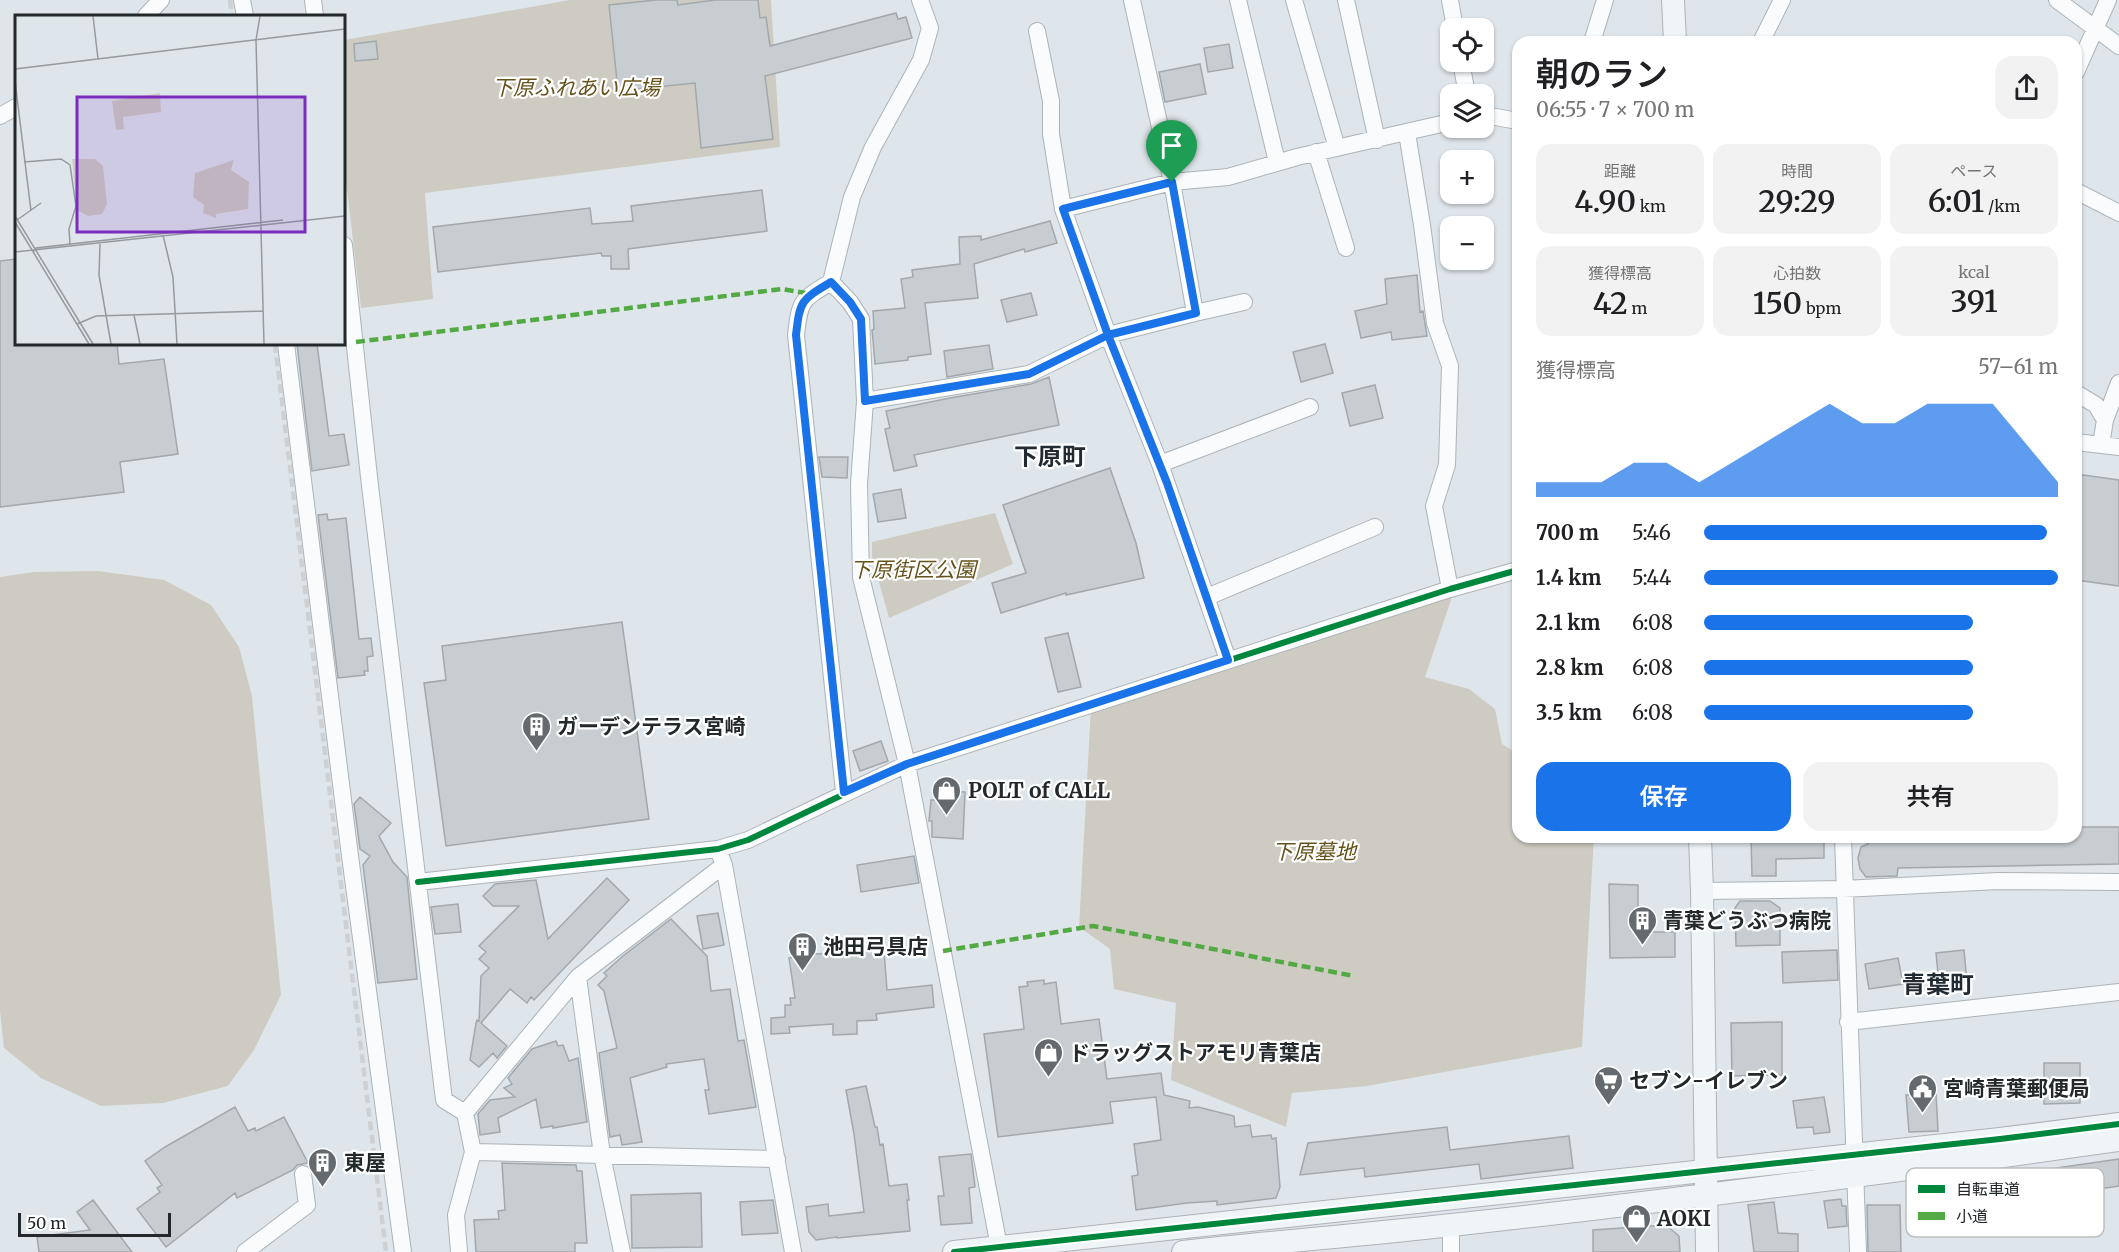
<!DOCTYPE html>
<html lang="ja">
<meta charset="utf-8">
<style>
:root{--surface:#fff;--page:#f2f2f2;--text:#202124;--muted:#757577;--accent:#1a73e8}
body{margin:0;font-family:Merriweather,"Noto Sans JP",serif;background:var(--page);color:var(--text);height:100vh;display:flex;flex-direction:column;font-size:22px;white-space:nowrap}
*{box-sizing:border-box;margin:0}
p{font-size:20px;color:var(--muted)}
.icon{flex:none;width:33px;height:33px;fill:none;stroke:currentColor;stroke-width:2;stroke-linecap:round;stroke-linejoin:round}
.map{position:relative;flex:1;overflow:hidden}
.details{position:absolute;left:1512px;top:36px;width:570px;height:807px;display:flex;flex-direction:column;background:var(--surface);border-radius:18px;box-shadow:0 2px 4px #0004}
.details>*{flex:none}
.tools{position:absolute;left:1440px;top:18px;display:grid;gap:12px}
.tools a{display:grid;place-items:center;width:54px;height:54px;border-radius:12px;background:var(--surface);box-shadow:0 2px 4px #0004;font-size:30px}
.scale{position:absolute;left:18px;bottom:15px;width:153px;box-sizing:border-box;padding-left:6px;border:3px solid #23282b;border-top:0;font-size:16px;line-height:21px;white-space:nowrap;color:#23282b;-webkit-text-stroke:4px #fff;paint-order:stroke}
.pin{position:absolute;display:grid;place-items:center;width:51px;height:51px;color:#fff;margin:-62px -26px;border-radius:50% 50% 50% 0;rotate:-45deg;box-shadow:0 0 6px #0007}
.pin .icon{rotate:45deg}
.round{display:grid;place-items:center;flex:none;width:63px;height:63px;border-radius:18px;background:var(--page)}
.overview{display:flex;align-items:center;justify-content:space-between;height:102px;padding:0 24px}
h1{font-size:33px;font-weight:600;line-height:45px}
.figures{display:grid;grid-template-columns:repeat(3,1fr);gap:9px;height:102px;padding:6px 24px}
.figures div{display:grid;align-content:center;border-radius:15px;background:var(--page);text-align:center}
.figures b{font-size:30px;font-weight:600}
.figures small{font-size:16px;font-weight:400}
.figures p{font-size:16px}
.chart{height:168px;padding:12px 24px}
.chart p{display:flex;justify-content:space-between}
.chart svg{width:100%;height:108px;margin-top:6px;fill:var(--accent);opacity:.7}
.action{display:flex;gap:12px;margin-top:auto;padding:12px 24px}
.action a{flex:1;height:69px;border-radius:18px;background:var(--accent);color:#fff;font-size:24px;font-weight:600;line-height:69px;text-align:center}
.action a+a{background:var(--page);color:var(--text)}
ul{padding:0 24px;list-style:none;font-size:20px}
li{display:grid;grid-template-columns:96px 72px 1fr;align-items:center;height:45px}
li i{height:15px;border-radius:8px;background:var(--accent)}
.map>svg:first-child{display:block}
.green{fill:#ceccc2}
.building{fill:#c7cdd1;stroke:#a2a8ac;stroke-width:1.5}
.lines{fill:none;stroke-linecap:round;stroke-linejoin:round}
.street-casing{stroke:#adb3b7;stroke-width:18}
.secondary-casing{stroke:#adb3b7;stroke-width:24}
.street{stroke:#fafbfc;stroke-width:16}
.secondary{stroke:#eff4f6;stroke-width:22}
.rail{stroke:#ced0d2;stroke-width:4.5;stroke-dasharray:9 4.5;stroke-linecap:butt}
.quiet{stroke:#53aa44;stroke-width:4.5;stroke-dasharray:9 4.5;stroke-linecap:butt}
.cycleway-casing{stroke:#fff;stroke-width:10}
.cycleway{stroke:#00873e;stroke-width:6}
.route-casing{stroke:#fff;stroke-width:12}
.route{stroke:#1a73e8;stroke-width:8}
.labels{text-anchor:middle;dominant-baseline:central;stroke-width:4.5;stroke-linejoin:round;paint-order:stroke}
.park-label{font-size:21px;font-style:italic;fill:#66521b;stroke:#fff}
.poi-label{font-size:21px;font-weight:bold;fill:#23282b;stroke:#fff;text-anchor:start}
.quarter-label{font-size:24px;font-weight:bold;fill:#222b32;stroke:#fff}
.inset-road{fill:none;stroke:#949a9e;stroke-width:1.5}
.view{fill:#7b2cbf;fill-opacity:0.15;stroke:#7b2cbf;stroke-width:3}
.inset-edge{fill:none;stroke:#23282b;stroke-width:3}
.key{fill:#fff;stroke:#bdbebf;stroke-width:1.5}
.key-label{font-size:16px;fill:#23282b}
</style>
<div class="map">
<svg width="2119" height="1252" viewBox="0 0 2119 1252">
<rect width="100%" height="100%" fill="#dfe6eb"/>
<!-- green -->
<path class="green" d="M570 0H771L780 147 425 193 433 299 361 308 344 164V40Z
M995 513 1013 564 889 618 872 557V542Z
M98 571 164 580 211 605 239 647 252 696 281 995 254 1050 228 1086 163 1103 101 1106 41 1078 4 1048 0 1011V577L34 572Z
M1454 591 1425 677 1469 689 1495 709 1502 744 1518 754V837H1594L1582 1047 1367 1086 1292 1093 1286 1127 1171 1080 1176 1003 1114 989 1110 949 1079 927 1091 707Z"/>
<!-- building -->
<path class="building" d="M656 0H677L678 5 715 0H758L760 18 766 17 770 46 896 13 898 19 906 17 912 38 765 76 773 139 701 148 695 83 618 91 609 5Z
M376 41 378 59 355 61 354 44Z
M1229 44 1233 68 1208 72 1204 48Z
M1200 64 1206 94 1165 102 1159 72Z
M762 190 767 231 628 249 629 269H611V256H602L601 253 438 272 433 227 590 208 592 224 633 221 631 206Z
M1050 221 1057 243 1025 252 1024 249 974 264 978 298 925 303 931 354 908 357V360L875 364 873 340 872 330 874 329 873 311 905 308 901 279 913 277 912 270 960 264 959 237 981 236V240Z
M16 259V344H117L119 364 164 359 178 454 120 462 124 492 0 507V261Z
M1417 275 1420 312 1423 311 1427 336 1392 340 1391 332 1361 338 1355 311 1387 304 1385 279Z
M1031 293 1037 315 1007 322 1001 300Z
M297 344H317L329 436 344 434 349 465 312 471Z
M1325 344 1333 373 1301 382 1293 352Z
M989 345 993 369 947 377 944 351Z
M1049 377 1059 425 914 455 917 466 894 471 885 429 890 428 886 411 950 398 1031 384Z
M1375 385 1383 418 1350 426 1342 393Z
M819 457H848L847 478 822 477Z
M1110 468 1136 543 1144 578 1066 595V593L1001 613 992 583 1026 573 1003 505Z
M2076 474 2119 480V586L2076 580Z
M901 489 906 518 878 522 873 494Z
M327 514 328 520 346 518 359 639 371 638 373 656 367 657 368 671H364L365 675 338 678 318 515Z
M622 622 649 819 446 846 424 683 446 680 442 646Z
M1068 633 1081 687 1058 692 1045 638Z
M881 741 888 761 860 771 853 751Z
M940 791 965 792 963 839 932 837V821H929L931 800H940Z
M360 797 391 823 379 836 393 862 407 877 417 979 378 983 363 865 370 856 360 849 354 804Z
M2076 827H2119V864L1898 868 1897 876 1866 877 1860 869 1858 858 1861 847 1868 844V837H1897L1901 842 1941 841 1943 837H2076Z
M1751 837H1824V858L1776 859V876H1752Z
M914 856 919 883 861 892 857 865Z
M607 878 629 900 534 1000 531 997 527 1003 510 989 481 1023 507 1046 497 1058 493 1053 479 1067 470 1060 476 1023 477 1020 479 1021 481 976 489 968 479 959 486 952 479 946 519 906H493L483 896 495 884 536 880 548 939Z
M1609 884 1638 885V932H1675V957L1610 958Z
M1740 901H1770L1780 908V945L1736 946 1735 908Z
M458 904 461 932 435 934 431 907Z
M718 913 724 945 703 949 697 916Z
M671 919 707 956 711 991 730 989 738 1041 744 1040 756 1107 709 1114 705 1090H709L704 1059 666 1064 667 1067 630 1078 642 1142 622 1145 620 1135 610 1137 599 1053 617 1048 604 991 598 985 607 976 604 973 623 956Z
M884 950 887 990 932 985 934 1007 876 1014 877 1020 857 1021V1034L833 1035V1024L789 1027 790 1033 771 1034V1018L785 1017V1005H791L790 998H795L789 958 815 954Z
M1837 950 1838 980 1783 983 1782 952Z
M1964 950 1967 983 1939 985 1936 953Z
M1898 958 1903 984 1869 989 1865 964Z
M1044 980V984L1056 982 1061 1024 1099 1019 1107 1079 1161 1073 1164 1095 1190 1101 1189 1108 1198 1107 1234 1116 1235 1127 1250 1125 1252 1137 1271 1135 1272 1139 1276 1138 1280 1187 1276 1198 1217 1205V1201L1187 1203 1136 1210 1132 1176 1138 1175 1134 1144 1161 1140 1156 1097 1110 1102 1113 1123 998 1137 984 1034 1024 1029 1019 987 1028 986 1027 982Z
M1782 1022V1075L1732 1076 1731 1023Z
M556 1041 558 1046 563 1045 569 1061 578 1058 587 1122 553 1128V1126L541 1128 536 1099 498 1118 500 1132 480 1135 478 1114 490 1100 515 1097 504 1088 512 1084 508 1078 532 1049Z
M2044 1063H2080V1103L2044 1104Z
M866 1086 875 1127H877L880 1145 883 1144 889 1186 907 1184 909 1200H907L910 1231 837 1238V1237L816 1240 809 1232 806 1207 828 1204 829 1216 864 1212 854 1134 846 1090Z
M1936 1093 1938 1131 1909 1132 1906 1095Z
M1824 1097 1830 1132 1814 1134 1813 1127 1797 1128 1793 1101Z
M235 1107 248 1131 255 1128 256 1131 284 1117 308 1163 297 1165 293 1170 237 1198 235 1193 166 1247 137 1209 160 1192 157 1188 162 1185 145 1161 165 1147Z
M1447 1127 1450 1150 1569 1136 1573 1168 1481 1179 1479 1164 1365 1177 1364 1168 1300 1175 1308 1143Z
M971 1154 975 1187 969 1188 972 1223 941 1225 938 1196H944L939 1157Z
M2119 1159V1186L2032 1199 2028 1172Z
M502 1163 576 1165 577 1171H582L587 1243H575V1252H476L474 1220 499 1219 498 1211 505 1210Z
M701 1193 702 1247 632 1248 631 1195Z
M1841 1199 1842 1206H1846L1847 1226 1828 1228 1824 1201Z
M93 1200 132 1252H39L37 1237 90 1230 77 1212Z
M773 1200 778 1233 742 1235 740 1202Z
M1774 1202 1778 1233 1798 1234V1252H1754L1748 1205Z
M1867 1205H1900L1901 1252H1868Z
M1666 1225 1679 1236 1680 1252H1593V1230Z"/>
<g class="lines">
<defs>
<path id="street" d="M242 0 245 16
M313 0 315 16
M1238 0 1277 162
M1294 0 1337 148
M1346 0 1377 140
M1450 0 1455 28
M2057 0 2119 46
M146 16 161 0
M1037 31 1051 101V134L1063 209 1108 335 1160 464 1228 660
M1592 42 1605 0
M1761 42 1782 0
M1461 62 1467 94
M2076 72 2108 0
M1484 115 1518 121
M0 116 16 107
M1407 133 1422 225 1435 323 1450 366 1447 465 1434 506 1450 589
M1316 152 1346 248
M2076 191 2119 213
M1063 209 1172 182 1132 0
M344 245 369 477 444 1100 465 1113 473 1152 456 1215 459 1252
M831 282 850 302 861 319 865 401 859 484 861 577 907 764 1000 1252
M1195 313 1244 302
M286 344 350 856 403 1252
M2076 393 2096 405 2105 420
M865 401 1029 374 1108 335 1195 313 1172 182 1228 177 1297 157 1450 122
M2076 442 2119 447
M2101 445 2105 420 2119 383
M1160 464 1310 407
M1207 597 1375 527
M844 792 796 335C800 300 801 300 831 282L852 197 873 147 921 60 930 28 920 0
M1843 837 1858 1252
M718 849 724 865 793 1252
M418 882 718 849 748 840 907 764 1450 589 1518 570
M1702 891 1843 889 1998 881 2119 882
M578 977 602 1155 622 1252
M1848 1022 2119 992
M465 1113 578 977 724 865
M473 1152 777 1159
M245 1252 307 1205 303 1174
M1451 1252V1225"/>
<path id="secondary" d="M1673 0 1675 42
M1700 837 1702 891 1707 1252
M954 1252 2000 1139 2119 1124
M1183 1252C1273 1242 1362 1235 1452 1225 1675 1201 1897 1171 2119 1140"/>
</defs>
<!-- street casing -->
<use href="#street" class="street-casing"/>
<!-- secondary casing -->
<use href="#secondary" class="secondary-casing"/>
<!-- street -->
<use href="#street" class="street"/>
<!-- secondary -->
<use href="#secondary" class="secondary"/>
<!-- rail -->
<path class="rail" d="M230 0 232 16
M275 344 386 1252"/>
<!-- quiet -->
<path class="quiet" d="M356 342 782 289 812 294
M943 951 1093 926 1354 976"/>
<defs>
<path id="cycleway" d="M418 882 718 849 748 840 907 764 1450 589 1518 570
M954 1252 2000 1139 2119 1124"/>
</defs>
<!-- cycleway casing -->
<use href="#cycleway" class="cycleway-casing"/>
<!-- cycleway -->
<use href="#cycleway" class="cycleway"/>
</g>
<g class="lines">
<defs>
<path id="route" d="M1172 182 1196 313 1108 335 1029 374 865 401 861 319 850 302 831 282C801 300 800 300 796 335L844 792 907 764 1228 660 1167 483 1108 335 1063 209 1172 182"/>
</defs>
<!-- route casing -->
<use href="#route" class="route-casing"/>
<!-- route -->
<use href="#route" class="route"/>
</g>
<!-- icons -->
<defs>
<symbol id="building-pin" viewBox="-11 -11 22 30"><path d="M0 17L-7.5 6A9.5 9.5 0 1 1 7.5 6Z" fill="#656a6e" stroke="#fff"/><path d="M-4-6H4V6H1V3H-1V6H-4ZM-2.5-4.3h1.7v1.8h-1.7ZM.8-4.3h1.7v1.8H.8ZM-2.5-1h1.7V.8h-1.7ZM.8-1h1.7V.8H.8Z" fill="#fff"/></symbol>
<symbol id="shop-pin" viewBox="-11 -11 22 30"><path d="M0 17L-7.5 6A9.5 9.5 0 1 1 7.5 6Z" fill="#656a6e" stroke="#fff"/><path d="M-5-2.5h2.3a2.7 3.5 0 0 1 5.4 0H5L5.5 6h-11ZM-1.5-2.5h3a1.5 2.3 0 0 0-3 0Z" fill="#fff"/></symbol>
<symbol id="supermarket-pin" viewBox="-11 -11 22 30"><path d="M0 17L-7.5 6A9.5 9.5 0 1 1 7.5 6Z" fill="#656a6e" stroke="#fff"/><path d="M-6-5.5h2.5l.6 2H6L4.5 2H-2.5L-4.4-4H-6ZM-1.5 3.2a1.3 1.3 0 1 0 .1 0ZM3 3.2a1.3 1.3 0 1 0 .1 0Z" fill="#fff"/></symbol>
<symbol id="civic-pin" viewBox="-11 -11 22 30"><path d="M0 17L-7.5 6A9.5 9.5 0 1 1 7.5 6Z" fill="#656a6e" stroke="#fff"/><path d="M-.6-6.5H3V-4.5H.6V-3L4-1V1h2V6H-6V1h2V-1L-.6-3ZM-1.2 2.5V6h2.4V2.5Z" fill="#fff"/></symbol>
</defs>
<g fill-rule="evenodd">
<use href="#building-pin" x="520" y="710" width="33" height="45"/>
<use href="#shop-pin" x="930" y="774" width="33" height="45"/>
<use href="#building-pin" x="1626" y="904" width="33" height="45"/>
<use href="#building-pin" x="786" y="930" width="33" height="45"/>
<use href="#shop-pin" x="1032" y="1036" width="33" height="45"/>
<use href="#supermarket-pin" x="1592" y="1064" width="33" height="45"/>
<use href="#civic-pin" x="1906" y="1072" width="33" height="45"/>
<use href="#building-pin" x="306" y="1146" width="33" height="45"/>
<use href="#shop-pin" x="1620" y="1202" width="33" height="45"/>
</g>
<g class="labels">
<!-- park labels -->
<g class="park-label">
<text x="576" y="87">下原ふれあい広場</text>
<text x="913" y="569">下原街区公園</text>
<text x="1314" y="851">下原墓地</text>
</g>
<!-- poi labels -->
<g class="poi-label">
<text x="557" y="726">ガーデンテラス宮崎</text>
<text x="968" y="790">POLT of CALL</text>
<text x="1663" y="920">青葉どうぶつ病院</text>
<text x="823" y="946">池田弓具店</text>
<text x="1069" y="1052">ドラッグストアモリ青葉店</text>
<text x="1629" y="1080">セブン-イレブン</text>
<text x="1943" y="1088">宮崎青葉郵便局</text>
<text x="344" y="1162">東屋</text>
<text x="1657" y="1218">AOKI</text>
</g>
<!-- quarter labels -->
<g class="quarter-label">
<text x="1050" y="456">下原町</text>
<text x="1938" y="984">青葉町</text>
</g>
</g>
<!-- overview -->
<g transform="translate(15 15)">
<rect width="330" height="330" fill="#dfe6eb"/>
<path d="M145 78 146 97 108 102 109 114 101 115 97 86ZM57 144H80L88 151 92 189 87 199 73 201 62 195ZM219 145 216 155 234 167 233 194 201 199V203L188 198 189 190 178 182 180 158Z" fill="#ceccc2"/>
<path class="inset-road" d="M78 1 83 44M245 1 241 25 249 329M0 54 330 14M0 66 16 196M9 147 46 144 55 150 61 191 54 214 55 229M0 201 78 329M2 205 26 188M0 207 74 329M148 220 158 262 162 329M85 229 84 260 96 329M0 237 330 201M18 237 21 233 268 205M119 300 125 329M62 309 81 301 248 296"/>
<path class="view" d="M62 82H290V217H62Z"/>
<rect width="330" height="330" class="inset-edge"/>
</g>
<!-- legend -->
<rect x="1906" y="1168" width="198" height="69" rx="9" class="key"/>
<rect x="1918" y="1185" width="27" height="8" fill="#00873e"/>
<rect x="1918" y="1212" width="27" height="8" fill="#53aa44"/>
<g class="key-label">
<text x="1956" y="1195">自転車道</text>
<text x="1956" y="1222">小道</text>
</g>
</svg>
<div class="tools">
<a><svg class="icon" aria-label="locate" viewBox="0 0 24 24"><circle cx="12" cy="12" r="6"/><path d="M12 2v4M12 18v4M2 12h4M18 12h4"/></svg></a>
<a><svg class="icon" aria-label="layers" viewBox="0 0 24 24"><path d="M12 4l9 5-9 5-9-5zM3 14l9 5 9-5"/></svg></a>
<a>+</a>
<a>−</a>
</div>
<div class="scale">50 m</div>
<div class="pin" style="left:1172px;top:182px;background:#1e9e55"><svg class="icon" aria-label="arrive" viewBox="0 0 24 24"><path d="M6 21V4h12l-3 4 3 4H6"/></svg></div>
<section class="details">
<div class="overview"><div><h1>朝のラン</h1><p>06:55 · 7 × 700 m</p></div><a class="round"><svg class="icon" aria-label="share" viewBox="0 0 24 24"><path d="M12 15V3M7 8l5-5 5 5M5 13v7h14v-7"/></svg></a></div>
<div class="figures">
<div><p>距離</p><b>4.90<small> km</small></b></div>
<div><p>時間</p><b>29:29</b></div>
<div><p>ペース</p><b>6:01<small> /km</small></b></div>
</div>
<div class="figures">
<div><p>獲得標高</p><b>42<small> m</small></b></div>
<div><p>心拍数</p><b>150<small> bpm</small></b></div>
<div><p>kcal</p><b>391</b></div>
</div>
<div class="chart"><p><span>獲得標高</span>57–61 m</p>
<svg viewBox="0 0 160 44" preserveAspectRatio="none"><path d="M0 44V38L10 38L20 38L30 30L40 30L50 38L60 30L70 22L80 14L90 6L100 14L110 14L120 6L130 6L140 6L150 22L160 38V44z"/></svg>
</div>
<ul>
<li><b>700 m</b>5:46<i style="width:97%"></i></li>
<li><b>1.4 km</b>5:44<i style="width:100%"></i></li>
<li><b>2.1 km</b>6:08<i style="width:76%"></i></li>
<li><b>2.8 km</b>6:08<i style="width:76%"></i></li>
<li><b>3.5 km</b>6:08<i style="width:76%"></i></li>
</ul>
<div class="action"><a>保存</a><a>共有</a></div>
</section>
</div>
